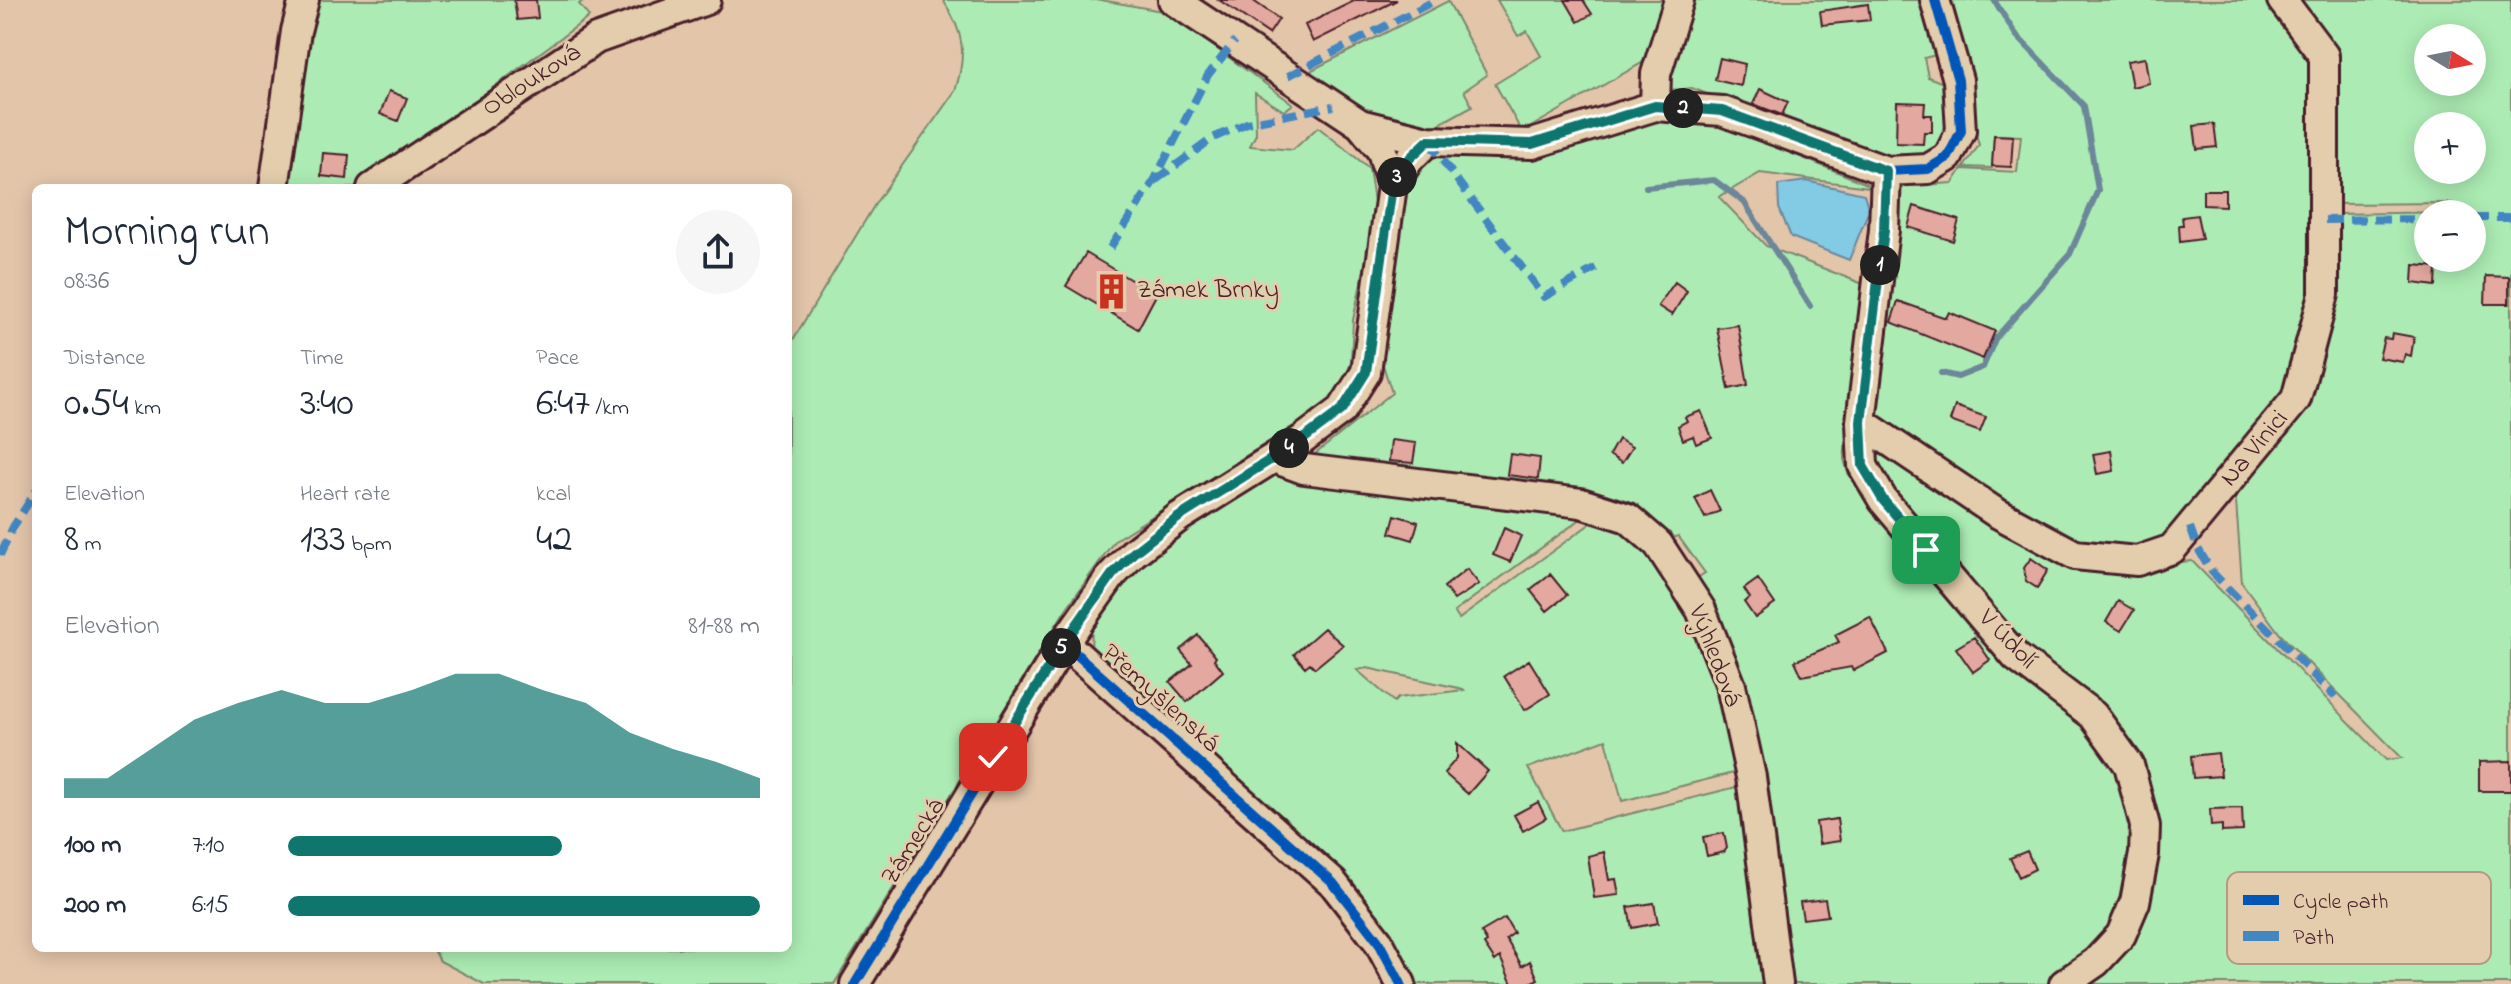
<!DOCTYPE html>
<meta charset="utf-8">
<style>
:root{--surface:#fff;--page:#f6f6f7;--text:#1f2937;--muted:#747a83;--accent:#0f766e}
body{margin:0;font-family:"Indie Flower",sans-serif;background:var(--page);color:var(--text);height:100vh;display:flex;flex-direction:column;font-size:30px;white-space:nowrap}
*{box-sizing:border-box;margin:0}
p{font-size:26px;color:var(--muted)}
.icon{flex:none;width:44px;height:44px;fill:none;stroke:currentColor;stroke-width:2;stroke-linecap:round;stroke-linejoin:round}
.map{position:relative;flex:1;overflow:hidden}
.drawer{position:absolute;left:32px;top:184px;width:760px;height:768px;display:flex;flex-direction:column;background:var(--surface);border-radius:12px;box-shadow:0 4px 20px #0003}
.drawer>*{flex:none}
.needle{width:52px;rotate:100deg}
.buttons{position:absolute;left:2414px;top:24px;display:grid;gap:16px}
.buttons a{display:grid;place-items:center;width:72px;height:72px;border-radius:50%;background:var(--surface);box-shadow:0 4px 20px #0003;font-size:40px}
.pin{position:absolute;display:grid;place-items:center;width:68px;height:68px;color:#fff;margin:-34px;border-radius:16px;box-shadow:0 4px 12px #0006}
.km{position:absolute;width:40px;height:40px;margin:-20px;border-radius:50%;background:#222;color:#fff;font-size:22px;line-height:40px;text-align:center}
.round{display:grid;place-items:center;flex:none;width:84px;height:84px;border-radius:42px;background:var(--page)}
.headline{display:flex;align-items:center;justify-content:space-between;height:136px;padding:0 32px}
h1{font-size:44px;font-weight:600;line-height:60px}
.figures{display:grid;grid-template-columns:repeat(3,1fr);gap:12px;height:136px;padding:8px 32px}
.figures div{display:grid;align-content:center}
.figures b{font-size:40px;font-weight:600}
.figures small{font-size:22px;font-weight:400}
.figures p{font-size:22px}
.chart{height:224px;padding:16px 32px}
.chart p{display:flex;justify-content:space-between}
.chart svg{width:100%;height:144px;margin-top:8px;fill:var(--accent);opacity:.7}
ul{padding:0 32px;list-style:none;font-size:26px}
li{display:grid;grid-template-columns:128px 96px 1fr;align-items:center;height:60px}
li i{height:20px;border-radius:10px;background:var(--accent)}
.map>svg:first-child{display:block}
.green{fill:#acecb4;stroke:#7b8670;stroke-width:2;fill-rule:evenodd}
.water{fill:#83cae4;stroke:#6c869a;stroke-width:2}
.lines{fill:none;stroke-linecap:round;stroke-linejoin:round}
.stream{stroke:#6c869a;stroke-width:6}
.building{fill:#e3a9a0;stroke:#4a1f2b;stroke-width:2}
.minor-casing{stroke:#4a1f2b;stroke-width:34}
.minor{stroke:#e3cdac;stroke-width:28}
.quiet{stroke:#4286c2;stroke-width:8;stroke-dasharray:16 8;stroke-linecap:butt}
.cycleway-casing{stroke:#e3cdac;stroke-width:15}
.cycleway{stroke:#0057b8;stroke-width:10}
.route-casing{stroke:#fff;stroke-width:16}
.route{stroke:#0f766e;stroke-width:10}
.labels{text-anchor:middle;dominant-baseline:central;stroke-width:6;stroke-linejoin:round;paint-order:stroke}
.street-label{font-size:26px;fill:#4a1f2b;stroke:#e3cdac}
.poi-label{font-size:26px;fill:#4a1f2b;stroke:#e3cdac;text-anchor:start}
.key{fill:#e3cdac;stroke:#b59985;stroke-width:2}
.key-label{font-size:22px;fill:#4a1f2b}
</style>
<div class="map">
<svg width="2511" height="984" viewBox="0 0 2511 984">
<rect width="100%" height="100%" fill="#e3c6aa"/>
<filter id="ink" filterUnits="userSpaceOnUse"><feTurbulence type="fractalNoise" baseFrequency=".0125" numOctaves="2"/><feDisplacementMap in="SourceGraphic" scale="16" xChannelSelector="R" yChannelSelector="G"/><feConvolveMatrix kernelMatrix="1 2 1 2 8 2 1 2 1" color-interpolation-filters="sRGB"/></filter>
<g filter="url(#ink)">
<!-- green -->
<path class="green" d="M315 0H584L579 4 589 17 356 188H282Z
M943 0H1101L1173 13 1172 16 1293 104 1284 111 1255 93 1256 134 1250 146 1293 150 1318 127 1369 168 1376 215 1353 320 1351 362 1339 398 1115 540 1066 609 834 984H484L440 961 433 948H788V348L877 201 955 91C967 54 964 32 943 0Z
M1497 0H1671L1645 61 1522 132 1495 84 1541 56 1527 31 1518 36Z
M1688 0H1927L1940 54 1924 58 1928 77 1946 84 1951 136 1931 163 1887 165 1692 88 1668 90 1670 56Z
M1939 0H2275L2315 53 2321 228 2292 398 2170 547 2075 548 1886 431 1868 394 1895 187 1953 183 1962 169 2017 172 2021 136 1994 135 1992 168 1964 167 1979 145Z
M2297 0H2511V984H2068L2115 964 2126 950 2138 920 2132 762 2007 642 1863 461 1881 444 2116 568 2192 561 2386 760 2402 758 2280 634 2242 583 2235 488 2303 398 2333 214 2453 212 2452 203 2332 204 2330 127 2333 44ZM2428 38H2472V82H2428ZM2428 126H2472V170H2428ZM2428 214H2472V258H2428Z
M1448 1 1487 75 1464 91 1472 106 1434 127 1392 123 1367 117 1308 80 1312 70Z
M1687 111 1877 188 1760 173 1719 197 1766 246 1863 284 1844 459 1848 473 1933 570 2118 754 2143 836 2108 952 2048 984H1791L1694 580 1705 573 1678 536 1667 540 1656 528 1309 459 1392 393 1383 365V330L1409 175 1438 154 1499 159 1555 150Z
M1293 464 1586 515 1454 612 1459 619 1601 516 1640 537 1694 613 1723 696 1741 771 1622 801 1606 739 1528 768 1562 831 1744 785 1772 984H1415C1382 899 1309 842 1242 783 1192 739 1141 695 1091 651L1092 626 1133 567 1198 510ZM1367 668 1463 689 1464 690 1398 698 1394 702 1357 670Z"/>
<!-- water -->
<path class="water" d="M1806 181 1864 194 1869 210 1849 260 1791 237 1779 208 1778 185Z"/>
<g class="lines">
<!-- stream -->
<path class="stream" d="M1646 187 1714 180 1744 202 1810 306
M1941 373 1958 377 1983 367 1995 339 2070 254 2098 190 2084 106 2016 35 1994 0"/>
</g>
<!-- building -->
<path class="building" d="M514 0H536L538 18 517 20Z
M1219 0H1252L1279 19 1269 34Z
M1356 0H1397L1313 42 1305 25Z
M1565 0H1583L1592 14 1578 22Z
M1868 4 1870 20 1822 25 1820 11Z
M1720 58 1745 64 1741 86 1715 80Z
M2145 58 2149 83 2132 87 2127 61Z
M1760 89 1788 102 1782 115 1753 104Z
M389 91 407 98 398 121 380 114Z
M1897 102 1925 103 1924 115H1932V132H1924L1923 144 1896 143Z
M2214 124 2217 147 2197 149 2194 126Z
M1994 135 2013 136 2011 167 1992 166Z
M323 153 349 155 347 179 321 176Z
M2203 190H2225V206L2203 205Z
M1914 206 1959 220 1953 241 1908 227Z
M2197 215 2202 239 2180 242 2179 225H2183L2182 217Z
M1086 253 1156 295 1138 329 1066 286Z
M2414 265 2437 267 2436 286 2413 283Z
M2486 276 2509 277V304H2485Z
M1675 282 1687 291 1672 315 1658 306Z
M1898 301 1946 318 1949 312 1995 331 1983 359 1891 322Z
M1738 325 1748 385 1729 389 1717 328Z
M2392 333 2414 337 2411 356 2405 354 2403 362 2379 358 2384 338 2391 339Z
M1955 406 1986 417 1980 432 1950 421Z
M1701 411 1712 438 1696 444 1693 436 1683 440 1678 426 1687 421 1685 417Z
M1618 439 1632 447 1622 463 1609 455Z
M1391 440 1416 443 1413 463 1389 461Z
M2111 451 2114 471 2097 474 2093 454Z
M1510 454 1540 458 1538 479 1507 475Z
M1710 490 1720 511 1705 518 1695 498Z
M1395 515 1418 522 1413 540 1390 533Z
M1504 528 1521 536 1510 562 1493 555Z
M2031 558 2048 570 2037 588 2026 581 2024 568Z
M1467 569 1479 584 1454 600 1444 587Z
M1550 574 1567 595 1547 611 1530 590Z
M1758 579 1775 604 1755 618 1744 602 1750 598 1744 589Z
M2118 601 2134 610 2121 631 2106 622Z
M1870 617 1888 653 1853 671 1851 667 1802 676 1795 661 1839 642 1835 635Z
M1324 628 1343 645 1315 668 1310 663 1305 667 1294 654Z
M1198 635 1216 657 1214 659 1223 671 1187 702 1170 682 1192 664 1180 650Z
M1974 637 1990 660 1973 672 1956 648Z
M1529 660 1550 694 1525 710 1504 676Z
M1457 743 1488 771 1468 794 1444 773 1457 758Z
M2218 753 2221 776 2193 778 2191 756Z
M2511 761V791H2479V762Z
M1538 802 1546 818 1523 831 1514 815Z
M2242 808 2243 831 2222 832V825L2211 826 2210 809Z
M1837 819 1840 841 1819 844 1816 822Z
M1724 833 1727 848 1724 852 1707 856 1703 837Z
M2027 851 2035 869 2019 877 2010 858Z
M1604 852 1609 880 1616 879 1619 895 1594 898 1588 856Z
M1825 899 1828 916 1803 919 1800 902Z
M1654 903 1658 923 1632 928 1628 907Z
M1505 918 1514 933 1506 939 1522 966 1530 961 1538 979 1528 984H1512L1500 957 1495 961 1484 944 1487 942 1481 932Z"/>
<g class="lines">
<defs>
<path id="minor" d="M1173 0 1360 124 1428 141
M1655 106 1656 74 1679 0
M1360 124 1382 151 1392 186
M1886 171 1884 230 1861 422 1863 466 1883 500 2016 657 2093 715 2129 765 2145 826 2144 854 2135 902 2121 935 2096 962 2064 984
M274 188 296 31 304 0
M372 188 596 39 706 0
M1861 422 1995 512 2075 555 2137 561 2172 549 2296 399 2324 294V56L2282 0
M1274 458 1304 469 1581 503 1628 518 1658 544 1701 610 1731 686 1751 777 1778 984
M1064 643 1333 883 1378 941 1401 984
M855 984 1064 643 1112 575 1133 553 1179 517 1302 440 1342 410 1366 372 1392 186 1410 158 1428 141 1532 144 1655 106 1722 111 1886 171 1928 169 1948 157 1961 131 1958 80 1935 0"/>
</defs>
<!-- minor casing -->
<use href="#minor" class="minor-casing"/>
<!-- minor -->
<use href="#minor" class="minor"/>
<!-- quiet -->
<path class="quiet" d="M1288 76 1436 0
M1428 141 1544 297 1596 268
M1156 180 1213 138 1247 123 1333 106
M2472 218H2511
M2325 220 2428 219
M1110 248 1154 181 1208 75 1235 41
M2190 527 2197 547 2212 572 2335 697
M0 555 13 527 36 491"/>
<defs>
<path id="cycleway" d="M1064 643 1333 883 1378 941 1401 984
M855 984 1064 643 1112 575 1133 553 1179 517 1302 440 1342 410 1366 372 1392 186 1410 158 1428 141 1532 144 1655 106 1722 111 1886 171 1928 169 1948 157 1961 131 1958 80 1935 0"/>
</defs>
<!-- cycleway casing -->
<use href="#cycleway" class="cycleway-casing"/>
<!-- cycleway -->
<use href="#cycleway" class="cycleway"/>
</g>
</g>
<g class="lines" filter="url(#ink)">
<defs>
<path id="route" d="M993 757 1064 643 1112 575 1133 553 1179 517 1302 440 1342 410 1366 372 1392 186 1410 158 1428 141 1532 144 1655 106 1722 111 1886 171 1884 230 1861 422 1863 466 1883 500 1926 550"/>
</defs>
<!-- route casing -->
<use href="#route" class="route-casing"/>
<!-- route -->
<use href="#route" class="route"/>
</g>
<!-- icons -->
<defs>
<symbol id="building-bare" viewBox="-9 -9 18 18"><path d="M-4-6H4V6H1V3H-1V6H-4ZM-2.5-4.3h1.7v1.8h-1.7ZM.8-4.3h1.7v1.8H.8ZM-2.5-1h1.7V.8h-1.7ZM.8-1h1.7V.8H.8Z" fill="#c8321e" stroke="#e3cdac" stroke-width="2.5" paint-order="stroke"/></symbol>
</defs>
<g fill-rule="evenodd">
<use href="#building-bare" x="1086" y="266" width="51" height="51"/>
</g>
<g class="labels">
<!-- street labels -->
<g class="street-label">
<text transform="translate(532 81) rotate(-33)">Oblouková</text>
<text transform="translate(2255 449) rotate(-50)">Na Vinici</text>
<text transform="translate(2007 640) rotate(46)">V Údolí</text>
<text transform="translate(1714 656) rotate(69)">Výhledová</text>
<text transform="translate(1160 699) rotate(42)">Přemyšlenská</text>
<text transform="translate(914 842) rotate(-58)">Zámecká</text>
</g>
<!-- poi labels -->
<g class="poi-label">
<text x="1137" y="291">Zámek Brnky</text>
</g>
</g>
<!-- legend -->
<rect x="2227" y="872" width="264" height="92" rx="12" class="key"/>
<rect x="2243" y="895" width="36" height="10" fill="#0057b8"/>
<rect x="2243" y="931" width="36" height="10" fill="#4286c2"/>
<g class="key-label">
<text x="2293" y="908">Cycle path</text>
<text x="2293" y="944">Path</text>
</g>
</svg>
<div class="buttons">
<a><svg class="needle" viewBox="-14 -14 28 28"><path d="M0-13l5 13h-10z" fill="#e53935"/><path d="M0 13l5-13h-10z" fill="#747a83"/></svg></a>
<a>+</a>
<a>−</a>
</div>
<div class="pin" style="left:1926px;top:550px;background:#1e9e55"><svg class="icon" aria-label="arrive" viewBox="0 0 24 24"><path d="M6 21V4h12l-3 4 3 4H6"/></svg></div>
<div class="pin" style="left:993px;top:757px;background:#d93025"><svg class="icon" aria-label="check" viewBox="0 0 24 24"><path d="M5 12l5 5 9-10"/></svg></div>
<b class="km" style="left:1880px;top:265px">1</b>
<b class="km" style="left:1683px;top:108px">2</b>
<b class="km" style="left:1397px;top:177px">3</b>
<b class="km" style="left:1289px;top:448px">4</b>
<b class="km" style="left:1061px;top:648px">5</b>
<section class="drawer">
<div class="headline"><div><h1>Morning run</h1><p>08:36</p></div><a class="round"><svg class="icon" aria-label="share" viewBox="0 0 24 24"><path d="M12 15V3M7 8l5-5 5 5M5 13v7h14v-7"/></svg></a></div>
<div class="figures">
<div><p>Distance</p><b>0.54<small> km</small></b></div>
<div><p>Time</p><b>3:40</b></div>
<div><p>Pace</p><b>6:47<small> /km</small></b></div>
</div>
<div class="figures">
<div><p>Elevation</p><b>8<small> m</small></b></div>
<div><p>Heart rate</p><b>133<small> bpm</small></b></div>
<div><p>kcal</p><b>42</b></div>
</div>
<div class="chart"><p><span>Elevation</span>81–88 m</p>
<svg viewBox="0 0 160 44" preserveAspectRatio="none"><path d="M0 44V38L10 38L20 29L30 20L40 15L50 11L60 15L70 15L80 11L90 6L100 6L110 11L120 15L130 24L140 29L150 33L160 38V44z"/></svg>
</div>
<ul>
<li><b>100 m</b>7:10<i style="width:58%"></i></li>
<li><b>200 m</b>6:15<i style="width:100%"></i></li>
</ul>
</section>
</div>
